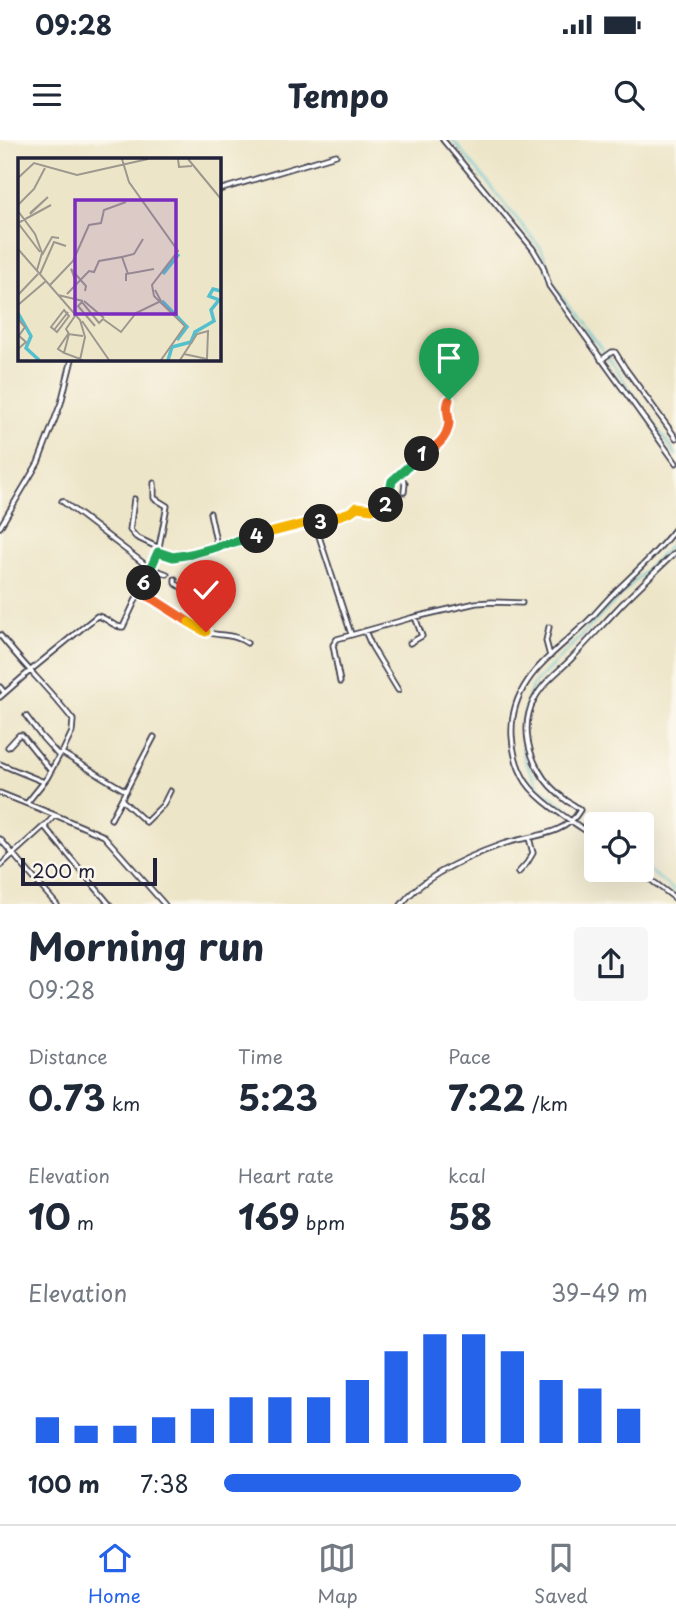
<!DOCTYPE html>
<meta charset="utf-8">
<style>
:root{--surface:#fff;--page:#f6f6f7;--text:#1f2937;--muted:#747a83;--line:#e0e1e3;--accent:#2563eb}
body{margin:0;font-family:"Playpen Sans",sans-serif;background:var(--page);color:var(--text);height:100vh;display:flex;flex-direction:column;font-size:26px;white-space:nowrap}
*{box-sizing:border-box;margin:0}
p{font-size:23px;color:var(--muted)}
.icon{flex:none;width:38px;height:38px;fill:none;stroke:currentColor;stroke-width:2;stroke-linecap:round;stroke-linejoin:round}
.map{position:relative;height:764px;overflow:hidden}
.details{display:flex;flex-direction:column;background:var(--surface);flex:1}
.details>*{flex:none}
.tools{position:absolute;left:584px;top:672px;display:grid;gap:14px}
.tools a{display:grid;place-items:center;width:70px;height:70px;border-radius:7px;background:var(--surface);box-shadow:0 7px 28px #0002;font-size:35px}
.scale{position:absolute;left:21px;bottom:18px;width:136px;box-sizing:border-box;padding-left:7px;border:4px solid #22223b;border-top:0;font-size:19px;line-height:24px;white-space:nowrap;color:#22223b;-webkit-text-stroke:5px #fbf7ec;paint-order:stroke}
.pin{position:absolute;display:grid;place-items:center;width:60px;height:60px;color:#fff;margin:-72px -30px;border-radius:50% 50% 50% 0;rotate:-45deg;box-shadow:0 0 7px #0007}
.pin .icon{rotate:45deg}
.km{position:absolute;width:35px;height:35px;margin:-18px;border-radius:50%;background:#222;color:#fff;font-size:19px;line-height:35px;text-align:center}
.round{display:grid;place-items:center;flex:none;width:74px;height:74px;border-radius:7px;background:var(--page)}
.head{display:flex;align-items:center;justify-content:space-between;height:119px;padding:0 28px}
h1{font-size:38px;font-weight:700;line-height:52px}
.figures{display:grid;grid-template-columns:repeat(3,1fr);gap:10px;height:119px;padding:7px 28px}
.figures div{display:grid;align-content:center}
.figures b{font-size:35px;font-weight:700}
.figures small{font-size:19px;font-weight:400}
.figures p{font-size:19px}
.chart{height:196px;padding:14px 28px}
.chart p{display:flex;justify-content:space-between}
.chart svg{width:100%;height:126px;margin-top:7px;stroke:var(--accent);stroke-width:6}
ul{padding:0 28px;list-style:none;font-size:23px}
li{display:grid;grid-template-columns:112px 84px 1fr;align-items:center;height:52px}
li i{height:18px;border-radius:9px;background:var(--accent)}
.status{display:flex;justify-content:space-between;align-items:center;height:49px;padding:0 35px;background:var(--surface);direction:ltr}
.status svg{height:19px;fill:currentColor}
header{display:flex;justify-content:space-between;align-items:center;height:91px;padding:0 28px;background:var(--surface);font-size:32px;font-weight:700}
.tab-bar{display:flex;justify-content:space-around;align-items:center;height:98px;border-top:2px solid var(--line);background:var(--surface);font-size:19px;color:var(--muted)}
.tab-bar a{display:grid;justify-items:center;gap:4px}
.tab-bar .selected{color:var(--accent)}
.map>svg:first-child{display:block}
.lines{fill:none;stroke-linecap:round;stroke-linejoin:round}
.stream{stroke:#54c0ce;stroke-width:2}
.minor-casing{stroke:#403f50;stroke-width:7}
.minor{stroke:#fff;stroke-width:3.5}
.split-1-casing{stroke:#fff;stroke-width:14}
.split-2-casing{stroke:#fff;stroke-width:14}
.split-3-casing{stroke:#fff;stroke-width:14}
.split-4-casing{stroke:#fff;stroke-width:14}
.split-5-casing{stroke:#fff;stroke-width:14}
.split-6-casing{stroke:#fff;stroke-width:14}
.split-7-casing{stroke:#fff;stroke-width:14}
.split-8-casing{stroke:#fff;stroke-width:14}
.split-1{stroke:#f0652b;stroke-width:9}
.split-2{stroke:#22a559;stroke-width:9}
.split-3{stroke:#f5b400;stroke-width:9}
.split-4{stroke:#f5b400;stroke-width:9}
.split-5{stroke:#22a559;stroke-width:9}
.split-6{stroke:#22a559;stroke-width:9}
.split-7{stroke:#f0652b;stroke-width:9}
.split-8{stroke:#f5b400;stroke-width:9}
.inset-river{fill:none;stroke:#54c0ce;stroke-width:3.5}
.inset-road{fill:none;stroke:#9c978f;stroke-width:2}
.view{fill:#7b2cbf;fill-opacity:0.15;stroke:#7b2cbf;stroke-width:3.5}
.inset-edge{fill:none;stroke:#22223b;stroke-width:3.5}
</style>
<div class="status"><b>09:28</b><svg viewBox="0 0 49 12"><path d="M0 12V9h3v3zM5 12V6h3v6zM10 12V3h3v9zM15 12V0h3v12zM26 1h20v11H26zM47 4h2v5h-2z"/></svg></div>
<header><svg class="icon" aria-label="menu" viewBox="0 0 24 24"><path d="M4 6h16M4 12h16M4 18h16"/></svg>Tempo<svg class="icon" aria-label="search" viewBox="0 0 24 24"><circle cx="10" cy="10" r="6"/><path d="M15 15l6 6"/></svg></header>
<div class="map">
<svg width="676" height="765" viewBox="0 0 676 765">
<rect width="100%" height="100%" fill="#fbf7ec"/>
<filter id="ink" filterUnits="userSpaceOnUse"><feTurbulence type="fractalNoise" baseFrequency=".0143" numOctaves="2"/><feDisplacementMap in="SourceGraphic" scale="14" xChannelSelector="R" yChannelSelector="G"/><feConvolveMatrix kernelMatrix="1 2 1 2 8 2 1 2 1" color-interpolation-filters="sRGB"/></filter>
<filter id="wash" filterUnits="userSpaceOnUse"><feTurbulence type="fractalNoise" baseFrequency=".00686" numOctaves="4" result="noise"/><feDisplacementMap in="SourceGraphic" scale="28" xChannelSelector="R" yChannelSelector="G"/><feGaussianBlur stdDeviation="1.57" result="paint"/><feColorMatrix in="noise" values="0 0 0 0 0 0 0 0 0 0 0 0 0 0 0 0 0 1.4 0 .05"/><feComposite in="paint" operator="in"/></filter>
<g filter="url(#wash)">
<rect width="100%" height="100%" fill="#ede5c7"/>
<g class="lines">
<!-- stream -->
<path class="stream" d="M453 0 542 110 554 146 614 226 676 315
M597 690 539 647 524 619 521 586 532 546 676 399
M642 725 676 752"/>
</g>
</g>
<g filter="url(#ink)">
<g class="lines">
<defs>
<path id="minor" d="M443 0 533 109 543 126 549 146 676 323
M219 50 336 15
M601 220 612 212H615L625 228 676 298
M400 335 405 343 404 352
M154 343V358L167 366 158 412
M134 359 130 390 136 397 159 408
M62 361 151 429
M210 373 217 406
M315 384 350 371 357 367 372 369 385 366 392 361C391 356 389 349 391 344 392 341 419 316 422 313 428 309 437 308 441 302 452 288 443 273 449 260
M0 387 38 323 61 263 72 219
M151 428 167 434
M175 439V443L190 453
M140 452 206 492C222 497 233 493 247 503
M549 487 546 501 550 516
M365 491 372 507 398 550
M0 495C23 525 50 550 73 580L72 592 62 613
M410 503 422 496 415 477
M340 542 333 505 337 499 411 478 476 463 492 462 522 463
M0 547 4 552
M0 557 31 530 97 476C107 477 113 488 123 487L158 412 169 417H180L311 382 315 384 351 494
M26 576 41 596 59 616 47 638 27 663
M8 607 19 595H22L51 631
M61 614 62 613 126 651
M0 624 44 642
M0 653 55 675 45 686
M122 660 146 682 163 665 170 651
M55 675 104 696 165 765
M111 679 154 597
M597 698C576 684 540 663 526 642 517 628 513 612 512 596 509 538 556 514 592 477 600 468 608 459 617 450 638 430 658 411 676 388
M0 699 13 714 0 726
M638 730 676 759
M518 733 527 723 533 713 529 698
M57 765 13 714 44 686 110 765
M401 765C423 735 469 716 503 704 529 695 565 697 580 670 576 666 572 664 567 661 556 653 545 642 538 629 529 613 524 592 529 573 535 548 555 535 571 519 588 501 605 482 622 464 640 446 658 429 676 412"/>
</defs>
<!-- minor casing -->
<use href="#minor" class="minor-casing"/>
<!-- minor -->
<use href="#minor" class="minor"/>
</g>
</g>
<g class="lines" filter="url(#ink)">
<defs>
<path id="split-1" d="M422 314C435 308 447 300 449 283 449 274 445 269 449 260"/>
<path id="split-2" d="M386 365 392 361 390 351 392 341 422 314"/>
<path id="split-3" d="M321 382 350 372 357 367 372 369 386 365"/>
<path id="split-4" d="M257 396 311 382 314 384 321 382"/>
<path id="split-5" d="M191 414 257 396"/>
<path id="split-6" d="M144 443 158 412 173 417 191 414"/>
<path id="split-7" d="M144 443 140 452 153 459 189 482"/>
<path id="split-8" d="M189 482 206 492"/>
</defs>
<!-- split-1 casing -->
<use href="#split-1" class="split-1-casing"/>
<!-- split-2 casing -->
<use href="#split-2" class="split-2-casing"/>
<!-- split-3 casing -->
<use href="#split-3" class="split-3-casing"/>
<!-- split-4 casing -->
<use href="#split-4" class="split-4-casing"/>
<!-- split-5 casing -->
<use href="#split-5" class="split-5-casing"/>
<!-- split-6 casing -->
<use href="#split-6" class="split-6-casing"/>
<!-- split-7 casing -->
<use href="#split-7" class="split-7-casing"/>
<!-- split-8 casing -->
<use href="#split-8" class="split-8-casing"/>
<!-- split-1 -->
<use href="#split-1" class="split-1"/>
<!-- split-2 -->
<use href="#split-2" class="split-2"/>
<!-- split-3 -->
<use href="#split-3" class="split-3"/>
<!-- split-4 -->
<use href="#split-4" class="split-4"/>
<!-- split-5 -->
<use href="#split-5" class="split-5"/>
<!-- split-6 -->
<use href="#split-6" class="split-6"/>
<!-- split-7 -->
<use href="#split-7" class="split-7"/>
<!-- split-8 -->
<use href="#split-8" class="split-8"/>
</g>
<!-- overview -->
<g transform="translate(18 18)">
<rect width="203" height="203" fill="#ede5c7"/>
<path class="inset-river" d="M145 116 161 96M144 143 169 169 159 182M0 155 13 178 8 190 21 202M150 202 154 189 173 184 177 174 196 163 193 152 201 142 191 138 195 131 203 133"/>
<path class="inset-road" d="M104 1 111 24 160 93 134 127 136 138 167 168 143 202M160 1 161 9 174 8M170 1 203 41M0 20 16 5 59 17 130 1M0 47 16 31 27 10M0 53 17 76 24 95 19 112M12 55 30 39 12 56M0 65 33 47M0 65 22 94M0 91 62 162 67 179 62 202M24 97 34 79 41 80M104 99 116 96 125 81M22 116 36 84 48 88M108 123V116L136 111M58 124 53 111 68 128 67 133M32 127 55 103 71 67 83 65 86 52 108 44M49 136 71 113 76 114 81 103 104 99 110 116M0 137 20 116M40 137 65 143M66 143 86 160M0 147 28 123M46 152 51 158 39 174 33 169ZM57 158 48 171 51 176 46 195 65 202M0 161 7 169 0 179M64 163 91 202M77 168 60 148 64 144 81 165 85 161 103 174 118 155 143 143 137 132M36 172 50 154M0 177 8 184 0 191M46 195 40 191 50 176 65 178M162 202 179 176 190 173 189 201 166 196"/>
<path class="view" d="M57 42H158V156H57Z"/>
<rect width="203" height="203" class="inset-edge"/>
</g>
</svg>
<div class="tools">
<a><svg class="icon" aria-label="locate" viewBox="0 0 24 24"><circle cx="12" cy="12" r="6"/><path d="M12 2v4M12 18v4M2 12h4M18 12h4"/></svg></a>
</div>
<div class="scale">200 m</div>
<div class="pin" style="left:449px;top:260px;background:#1e9e55"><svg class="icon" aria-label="arrive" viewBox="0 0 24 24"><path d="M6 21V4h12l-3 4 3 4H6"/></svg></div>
<div class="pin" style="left:206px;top:492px;background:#d93025"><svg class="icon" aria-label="check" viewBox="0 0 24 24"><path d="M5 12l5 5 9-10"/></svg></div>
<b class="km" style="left:422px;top:314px">1</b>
<b class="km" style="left:386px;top:365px">2</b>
<b class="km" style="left:321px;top:382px">3</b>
<b class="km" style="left:257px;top:396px">4</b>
<b class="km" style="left:144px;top:443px">6</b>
</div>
<section class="details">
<div class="head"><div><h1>Morning run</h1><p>09:28</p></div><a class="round"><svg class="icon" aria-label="share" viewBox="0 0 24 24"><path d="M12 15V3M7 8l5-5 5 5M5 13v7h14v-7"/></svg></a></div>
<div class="figures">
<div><p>Distance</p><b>0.73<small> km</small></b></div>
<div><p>Time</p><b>5:23</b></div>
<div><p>Pace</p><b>7:22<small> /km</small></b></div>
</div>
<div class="figures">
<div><p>Elevation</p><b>10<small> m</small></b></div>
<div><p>Heart rate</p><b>169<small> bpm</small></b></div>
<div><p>kcal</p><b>58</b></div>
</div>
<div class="chart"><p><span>Elevation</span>39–49 m</p>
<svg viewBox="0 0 160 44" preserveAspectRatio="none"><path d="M5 44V35M15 44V38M25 44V38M35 44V35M45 44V32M55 44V28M65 44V28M75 44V28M85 44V22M95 44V12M105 44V6M115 44V6M125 44V12M135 44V22M145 44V25M155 44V32"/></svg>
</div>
<ul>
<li><b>100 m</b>7:38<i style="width:70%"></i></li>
</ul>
</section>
<nav class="tab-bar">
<a class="selected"><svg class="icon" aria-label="home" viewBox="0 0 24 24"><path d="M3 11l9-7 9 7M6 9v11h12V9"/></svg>Home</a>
<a><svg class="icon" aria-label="map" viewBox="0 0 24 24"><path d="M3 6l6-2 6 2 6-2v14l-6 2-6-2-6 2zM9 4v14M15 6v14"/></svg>Map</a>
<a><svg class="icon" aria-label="saved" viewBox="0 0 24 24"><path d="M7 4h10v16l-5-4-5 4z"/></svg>Saved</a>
</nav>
